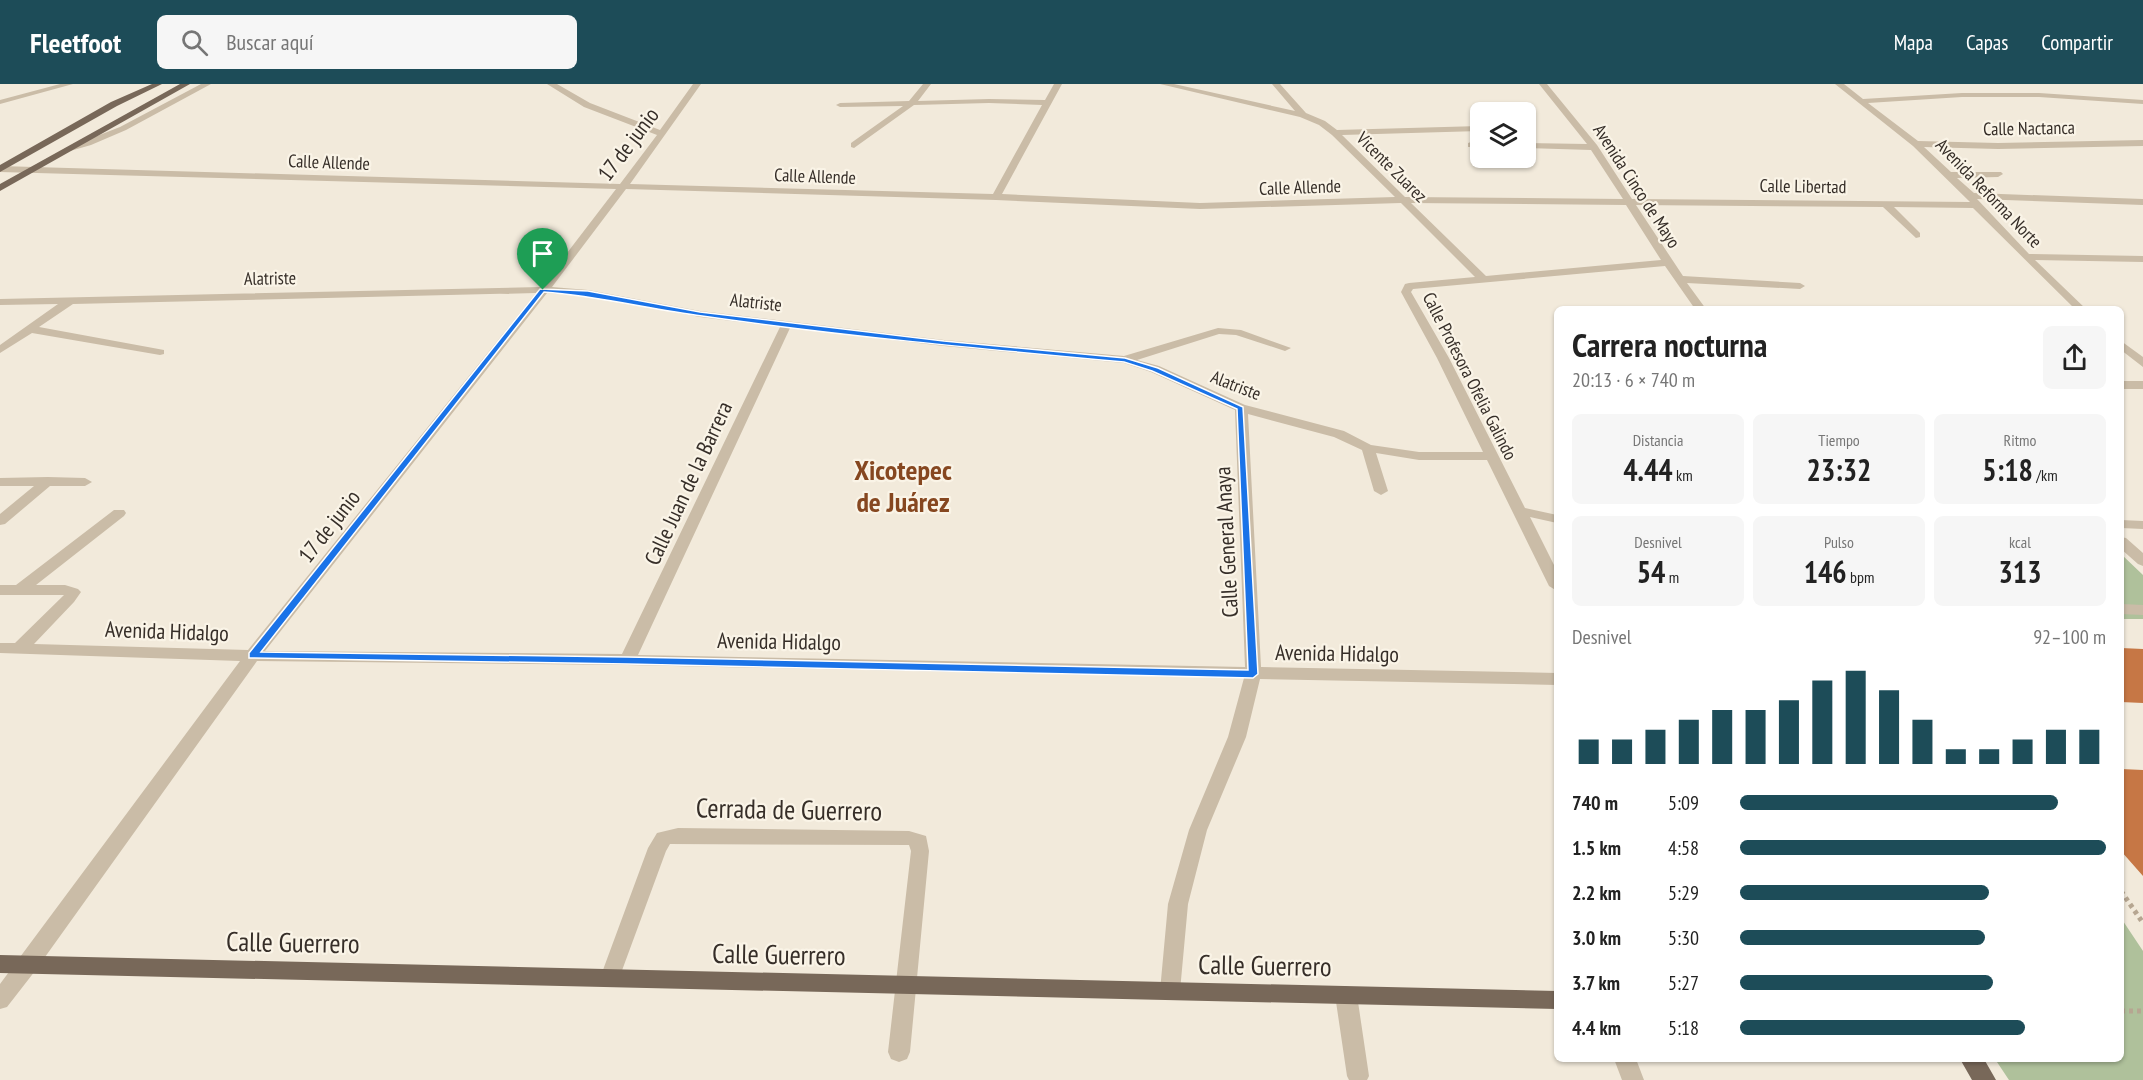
<!DOCTYPE html>
<html lang="es">
<meta charset="utf-8">
<style>
:root{--surface:#fff;--page:#f6f6f6;--text:#222;--muted:#767676;--accent:#1d4c58}
body{margin:0;font-family:"PT Sans Narrow",sans-serif;background:var(--page);color:var(--text);height:100vh;display:flex;flex-direction:column;font-size:22px;white-space:nowrap}
*{box-sizing:border-box;margin:0}
p{font-size:20px;color:var(--muted)}
.icon{flex:none;width:33px;height:33px;fill:none;stroke:currentColor;stroke-width:2;stroke-linecap:round;stroke-linejoin:round}
.map{position:relative;flex:1;overflow:hidden}
.drawer{position:absolute;left:1554px;top:222px;width:570px;height:756px;display:flex;flex-direction:column;background:var(--surface);border-radius:9px;box-shadow:0 2px 4px #0004}
.drawer>*{flex:none}
.buttons{position:absolute;left:1470px;top:18px;display:grid;gap:12px}
.buttons a{display:grid;place-items:center;width:66px;height:66px;border-radius:9px;background:var(--surface);box-shadow:0 2px 4px #0004;font-size:30px}
.pin{position:absolute;display:grid;place-items:center;width:51px;height:51px;color:#fff;margin:-62px -26px;border-radius:50% 50% 50% 0;rotate:-45deg;box-shadow:0 0 6px #0007}
.pin .icon{rotate:45deg}
.round{display:grid;place-items:center;flex:none;width:63px;height:63px;border-radius:9px;background:var(--page)}
.overview{display:flex;align-items:center;justify-content:space-between;height:102px;padding:0 18px}
h1{font-size:33px;font-weight:700;line-height:45px}
.stats{display:grid;grid-template-columns:repeat(3,1fr);gap:9px;height:102px;padding:6px 18px}
.stats div{display:grid;align-content:center;border-radius:9px;background:var(--page);text-align:center}
.stats b{font-size:30px;font-weight:700}
.stats small{font-size:16px;font-weight:400}
.stats p{font-size:16px}
.chart{height:168px;padding:12px 18px}
.chart p{display:flex;justify-content:space-between}
.chart svg{width:100%;height:108px;margin-top:6px;stroke:var(--accent);stroke-width:6}
ul{padding:0 18px;list-style:none;font-size:20px}
li{display:grid;grid-template-columns:96px 72px 1fr;align-items:center;height:45px}
li i{height:15px;border-radius:8px;background:var(--accent)}
header{display:flex;align-items:center;gap:36px;box-sizing:border-box;height:84px;padding:0 30px;background:var(--accent);color:#fff}
header strong{font-size:28px}
nav{display:flex;gap:33px;margin-inline-start:auto;font-size:21px}
.search{width:420px;height:54px;background:var(--page);display:flex;align-items:center;gap:15px;box-sizing:border-box;padding:0 21px;border-radius:9px;color:var(--muted);font-size:22px}
.map>svg:first-child{display:block}
.green{fill:#afc19b}
.building{fill:#c67745}
.lines{fill:none;stroke-linecap:round;stroke-linejoin:round}
.path{stroke:#b6a691;stroke-width:5;stroke-dasharray:4 4;stroke-linecap:butt}
.minor{fill:#cabca7;fill-rule:evenodd}
.major{fill:#786859;fill-rule:evenodd}
.route{fill:#1a73e8;stroke:#fff;stroke-width:1.5;fill-rule:evenodd}
.labels{text-anchor:middle;dominant-baseline:central;stroke-width:4.5;stroke-linejoin:round;paint-order:stroke}
.far-street-label{font-size:18px;fill:#362e28;stroke:#faf4e7}
.street-label{font-size:22px;fill:#362e28;stroke:#faf4e7}
.near-street-label{font-size:27px;fill:#362e28;stroke:#faf4e7}
.district-label{font-size:28px;font-weight:bold;fill:#864720;stroke:#faf4e7}
</style>
<header>
<strong>Fleetfoot</strong>
<div class="search"><svg class="icon" aria-label="search" viewBox="0 0 24 24"><circle cx="10" cy="10" r="6"/><path d="M15 15l6 6"/></svg>Buscar aquí</div>
<nav><a>Mapa</a><a>Capas</a><a>Compartir</a></nav>
</header>
<div class="map">
<svg width="2143" height="996" viewBox="0 0 2143 996">
<rect width="100%" height="100%" fill="#f2eadb"/>
<!-- green -->
<path class="green" d="M2121 470 2143 491V535H2121Z
M2121 834 2143 867V996H2009L1995 975H2121Z"/>
<!-- building -->
<path class="building" d="M2121 564 2143 565V619L2121 618Z
M2121 685 2143 686V792L2121 767Z"/>
<g class="lines">
<!-- path -->
<path class="path" d="M2121 807 2143 839
M2121 927H2143"/>
<!-- minor -->
<path class="minor" d="M60 0H73L0 20V16Z
M201 0H211L126 46 91 61 70 67 66 64 120 43Z
M547 0H557L590 19 660 46 693 0H701L630 100 993 110 1042 21 989 19 914 21 854 64 851 63V59L903 22 840 23 836 21 840 19 909 17 923 0H931L918 17 989 15 1045 16 1054 0H1062L1002 110 1200 119 1395 113 1332 51 1319 41 1300 33 1160 0H1174L1295 27 1272 0H1280L1306 29 1325 37 1337 46 1480 42V47L1342 51 1405 113 1623 115 1591 66 1526 64V59L1587 60 1539 0H1547L1597 61 1632 115 1970 118 1913 62 1835 0H1844L1863 15 1962 9H2039L2143 16V20L2039 13H1962L1868 19 1918 57 1998 59 2143 56V62L1998 65 1924 63 1951 88H2001L2003 90 1998 93 1957 94 1974 109 2143 115V121L1977 115 2029 170 2143 172V178L2035 176 2086 225H2075L1973 124 1894 123 1920 149V153L1916 154 1883 123 1636 121 1683 192 1800 199 1805 202 1800 205 1687 199 1706 225H1695L1665 182 1413 205 1411 208 1449 274 1525 424 1557 431V439L1530 433 1557 487V507L1549 502 1487 376H1419L1376 369 1388 407 1381 411 1374 407 1362 366 1334 353 1248 330 1261 583 1557 589V601L1260 595 1246 653 1207 746 1188 820 1180 907 1177 914 1170 916 1163 914 1160 907 1168 820 1189 746 1228 653 1244 594 627 581 257 577 35 887 7 923 0 925V900L240 577 0 569V559H15L64 511H0V501H16L114 426H124L126 429 124 432 36 501H65L78 505 81 508 74 518 34 560 248 566 536 209 73 220 39 243 164 266V270L160 271 32 249 0 269V261L58 220 0 221V215L541 203 616 105 0 88V82L620 100 657 51 584 23ZM626 105 996 116 1200 125 1401 119 1475 193 1409 199 1405 200 1401 208 1437 274 1483 368H1419L1371 361 1344 347 1245 321 1159 282 1137 276 1219 250 1236 251 1285 267 1291 264 1241 246 1218 244 1124 272 944 256 700 227 588 206 552 203ZM1411 119 1626 121 1661 176 1486 192ZM547 209 588 212 700 233 780 243 622 570 265 567ZM790 244 944 262 1124 279 1151 288 1235 326 1245 583 638 571Z
M1471 58 1480 59V63H1468V59Z
M2121 257 2143 273V283L2121 266Z
M2121 297H2143V305H2121Z
M48 393 85 394 92 398 85 402H50L5 440 0 441V430L34 402H0V394Z
M2121 436 2143 437V445L2121 444Z
M2121 453 2126 454 2143 469V482L2138 480 2121 465Z
M2121 520 2143 521V531L2121 530Z
M678 744 909 747 926 752 929 767 910 968 907 975 899 978 891 975 888 968 911 767 909 761 670 760 666 767 617 900 610 903 603 900 600 894 648 764 657 749Z
M1346 902 1353 904 1357 911 1369 992 1367 996H1349L1347 992 1335 911 1339 904Z
M1614 975H1636L1644 996H1622Z"/>
<!-- major -->
<path class="major" d="M152 0H162L117 22 0 88V81L111 18Z
M180 0H190L0 107V100Z
M0 871 1557 907V925L0 889Z
M1960 975H1984L1996 996H1972Z"/>
</g>
<!-- route -->
<path class="route" d="M540 205 588 207 700 228 944 257 1125 274 1158 284 1243 323 1258 590 1253 594 627 580 249 574V569ZM544 208C598 212 649 225 702 232 842 252 983 265 1124 278L1152 287 1237 325 1248 586 627 573 261 568Z"/>
<g class="labels">
<!-- far-street labels -->
<g class="far-street-label">
<text transform="translate(2029 44) rotate(-1)">Calle Nactanca</text>
<text transform="translate(329 78) rotate(2)">Calle Allende</text>
<text transform="translate(1392 83) rotate(45)">Vicente Zuarez</text>
<text transform="translate(815 92) rotate(2)">Calle Allende</text>
<text transform="translate(1637 102) rotate(57)">Avenida Cinco de Mayo</text>
<text transform="translate(1803 102) rotate(1)">Calle Libertad</text>
<text transform="translate(1300 103) rotate(-2)">Calle Allende</text>
<text transform="translate(1989 109) rotate(46)">Avenida Reforma Norte</text>
<text transform="translate(270 194) rotate(-1)">Alatriste</text>
<text transform="translate(756 218) rotate(6)">Alatriste</text>
<text transform="translate(1470 292) rotate(63)">Calle Profesora Ofelia Galindo</text>
<text transform="translate(1236 301) rotate(21)">Alatriste</text>
</g>
<!-- street labels -->
<g class="street-label">
<text transform="translate(628 60) rotate(-53)">17 de junio</text>
<text transform="translate(688 399) rotate(-65)">Calle Juan de la Barrera</text>
<text transform="translate(329 442) rotate(-52)">17 de junio</text>
<text transform="translate(1226 458) rotate(-93)">Calle General Anaya</text>
<text transform="translate(167 547) rotate(2)">Avenida Hidalgo</text>
<text transform="translate(779 557) rotate(1)">Avenida Hidalgo</text>
<text transform="translate(1337 569) rotate(1)">Avenida Hidalgo</text>
</g>
<!-- near-street labels -->
<g class="near-street-label">
<text transform="translate(789 725) rotate(1)">Cerrada de Guerrero</text>
<text transform="translate(293 858) rotate(1)">Calle Guerrero</text>
<text transform="translate(779 870) rotate(1)">Calle Guerrero</text>
<text transform="translate(1265 881) rotate(1)">Calle Guerrero</text>
</g>
<!-- district labels -->
<g class="district-label">
<text x="903" y="385">Xicotepec<tspan x="903" dy="32">de Juárez</tspan></text>
</g>
</g>
</svg>
<div class="buttons">
<a><svg class="icon" aria-label="layers" viewBox="0 0 24 24"><path d="M12 4l9 5-9 5-9-5zM3 14l9 5 9-5"/></svg></a>
</div>
<div class="pin" style="left:543px;top:206px;background:#1e9e55"><svg class="icon" aria-label="arrive" viewBox="0 0 24 24"><path d="M6 21V4h12l-3 4 3 4H6"/></svg></div>
<section class="drawer">
<div class="overview"><div><h1>Carrera nocturna</h1><p>20:13 · 6 × 740 m</p></div><a class="round"><svg class="icon" aria-label="share" viewBox="0 0 24 24"><path d="M12 15V3M7 8l5-5 5 5M5 13v7h14v-7"/></svg></a></div>
<div class="stats">
<div><p>Distancia</p><b>4.44<small> km</small></b></div>
<div><p>Tiempo</p><b>23:32</b></div>
<div><p>Ritmo</p><b>5:18<small> /km</small></b></div>
</div>
<div class="stats">
<div><p>Desnivel</p><b>54<small> m</small></b></div>
<div><p>Pulso</p><b>146<small> bpm</small></b></div>
<div><p>kcal</p><b>313</b></div>
</div>
<div class="chart"><p><span>Desnivel</span>92–100 m</p>
<svg viewBox="0 0 160 44" preserveAspectRatio="none"><path d="M5 44V34M15 44V34M25 44V30M35 44V26M45 44V22M55 44V22M65 44V18M75 44V10M85 44V6M95 44V14M105 44V26M115 44V38M125 44V38M135 44V34M145 44V30M155 44V30"/></svg>
</div>
<ul>
<li><b>740 m</b>5:09<i style="width:87%"></i></li>
<li><b>1.5 km</b>4:58<i style="width:100%"></i></li>
<li><b>2.2 km</b>5:29<i style="width:68%"></i></li>
<li><b>3.0 km</b>5:30<i style="width:67%"></i></li>
<li><b>3.7 km</b>5:27<i style="width:69%"></i></li>
<li><b>4.4 km</b>5:18<i style="width:78%"></i></li>
</ul>
</section>
</div>
